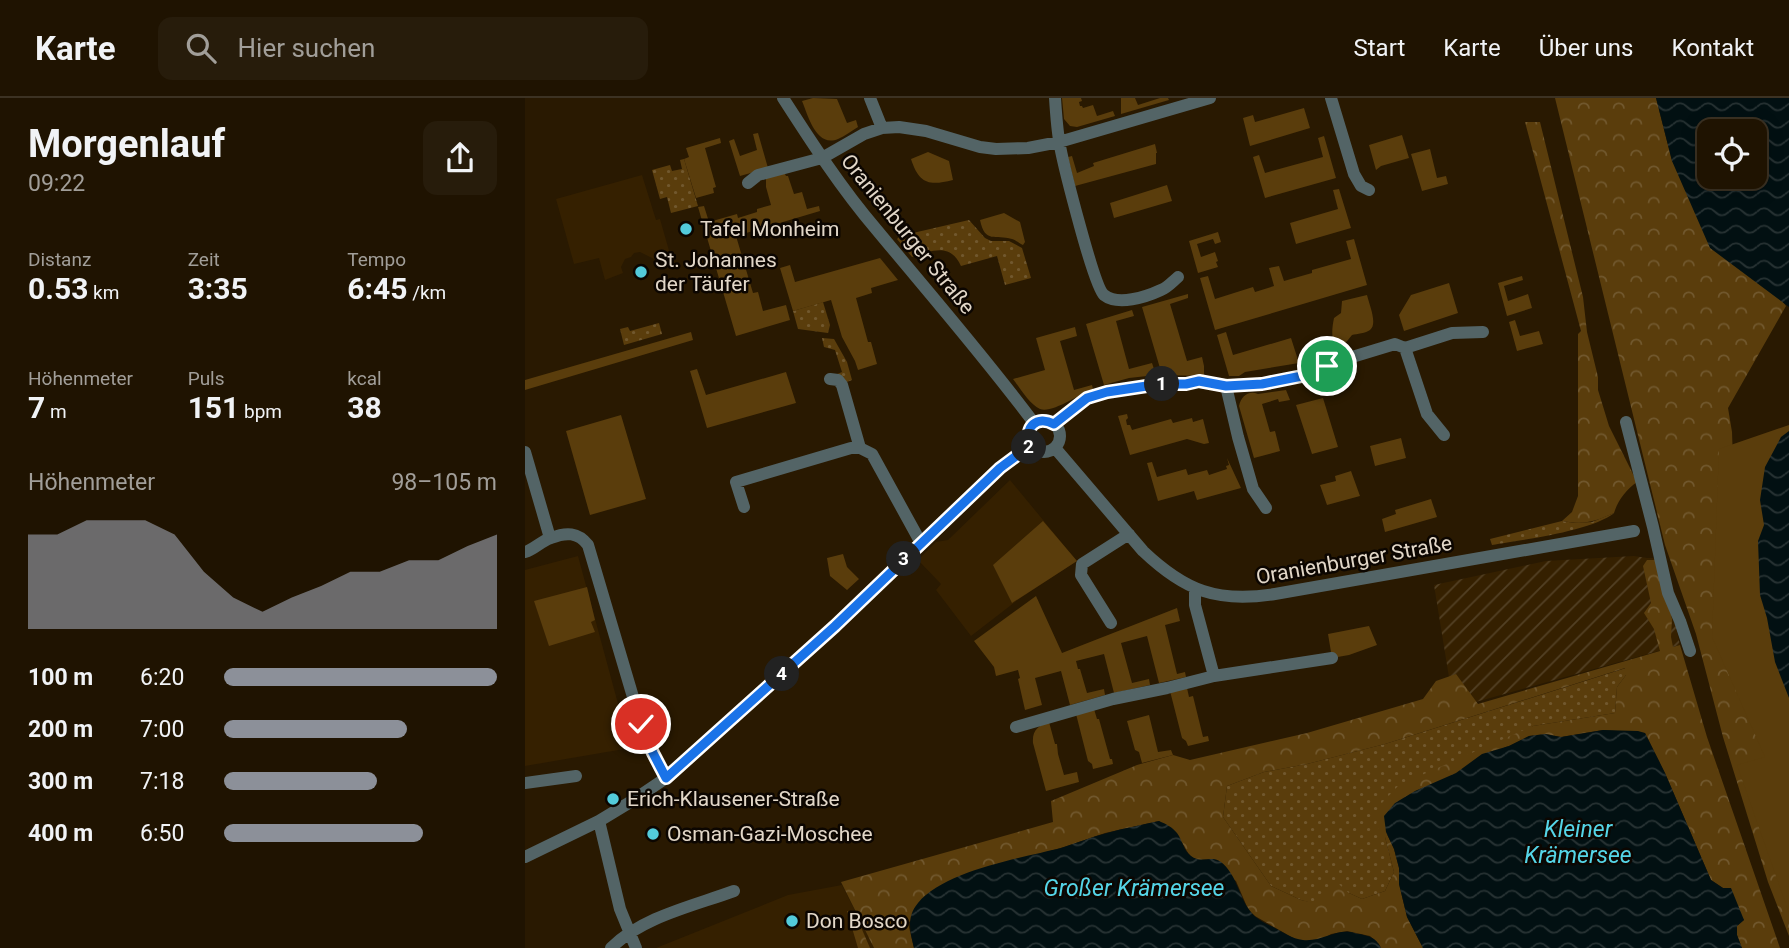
<!DOCTYPE html>
<html lang="de">
<meta charset="utf-8">
<style>
:root{--surface:#1f1301;--page:#271c0b;--text:#f1f3f6;--muted:#a19e99;--line:#3c3223;--accent:#8c9099}
body{margin:0;font-family:Roboto,sans-serif;background:var(--page);color:var(--text);height:100vh;display:flex;flex-direction:column;font-size:26px;white-space:nowrap}
*{box-sizing:border-box;margin:0}
p{font-size:23px;color:var(--muted)}
.icon{flex:none;width:38px;height:38px;fill:none;stroke:currentColor;stroke-width:2;stroke-linecap:round;stroke-linejoin:round}
.map{position:relative;flex:1;overflow:hidden}
.drawer{display:flex;flex-direction:column;background:var(--surface);width:525px}
.drawer>*{flex:none}
.tools{position:absolute;left:1172px;top:21px;display:grid;gap:14px}
.tools a{display:grid;place-items:center;width:70px;height:70px;border-radius:14px;background:var(--surface);box-shadow:0 4px 18px #0003,0 0 0 2px var(--line);font-size:35px}
.pin{position:absolute;display:grid;place-items:center;width:60px;height:60px;color:#fff;margin:-30px;border:4px solid #fff;border-radius:50%;box-shadow:0 2px 7px #0007}
.km{position:absolute;width:35px;height:35px;margin:-18px;border-radius:50%;background:#222;color:#fff;font-size:19px;line-height:35px;text-align:center}
.round{display:grid;place-items:center;flex:none;width:74px;height:74px;border-radius:14px;background:var(--page)}
.summary{display:flex;align-items:center;justify-content:space-between;height:119px;padding:0 28px}
h1{font-size:38px;font-weight:700;line-height:52px}
.stats{display:grid;grid-template-columns:repeat(3,1fr);gap:10px;height:119px;padding:7px 28px}
.stats div{display:grid;align-content:center}
.stats b{font-size:30px;font-weight:700}
.stats small{font-size:19px;font-weight:400}
.stats p{font-size:19px}
.chart{height:196px;padding:14px 28px}
.chart p{display:flex;justify-content:space-between}
.chart svg{width:100%;height:126px;margin-top:7px;fill:var(--accent);opacity:.7}
ul{padding:0 28px;list-style:none;font-size:23px}
li{display:grid;grid-template-columns:112px 84px 1fr;align-items:center;height:52px}
li i{height:18px;border-radius:9px;background:var(--accent)}
header{display:flex;align-items:center;gap:42px;box-sizing:border-box;height:98px;padding:0 35px;background:var(--surface);border-bottom:2px solid var(--line)}
header strong{font-size:33px}
nav{display:flex;gap:38px;margin-inline-start:auto;font-size:24px}
.search{width:490px;height:63px;background:var(--page);display:flex;align-items:center;gap:18px;box-sizing:border-box;padding:0 24px;border-radius:14px;color:var(--muted);font-size:26px}
main{display:flex;flex:1;min-height:0}
.map>svg:first-child{display:block}
.built{fill:#352000}
.industrial{fill:url(#industrial-furrows)}
.grass{fill:url(#grass-dots)}
.forest{fill:url(#forest-crowns);fill-rule:evenodd}
.green{fill:#5a3d0c}
.water{fill:url(#water-waves);fill-rule:evenodd}
.lines{fill:none;stroke-linecap:round;stroke-linejoin:round}
.minor{stroke:#536466;stroke-width:12}
.route-casing{stroke:#fff;stroke-width:14}
.route{stroke:#1a73e8;stroke-width:9}
.poi-dot{fill:#53cbdb;stroke:#0c0601;stroke-width:2.5}
.labels{text-anchor:middle;dominant-baseline:central;stroke-width:5;stroke-linejoin:round;paint-order:stroke}
.poi-label{font-size:21px;fill:#e2d7c8;stroke:#0c0601;text-anchor:start}
.street-label{font-size:21px;fill:#e2d7c8;stroke:#0c0601}
.water-label{font-size:23px;font-style:italic;fill:#55d5e7;stroke:#0c0601}
</style>
<header>
<strong>Karte</strong>
<div class="search"><svg class="icon" aria-label="search" viewBox="0 0 24 24"><circle cx="10" cy="10" r="6"/><path d="M15 15l6 6"/></svg>Hier suchen</div>
<nav><a>Start</a><a>Karte</a><a>Über uns</a><a>Kontakt</a></nav>
</header>
<main>
<section class="drawer">
<div class="summary"><div><h1>Morgenlauf</h1><p>09:22</p></div><a class="round"><svg class="icon" aria-label="share" viewBox="0 0 24 24"><path d="M12 15V3M7 8l5-5 5 5M5 13v7h14v-7"/></svg></a></div>
<div class="stats">
<div><p>Distanz</p><b>0.53<small> km</small></b></div>
<div><p>Zeit</p><b>3:35</b></div>
<div><p>Tempo</p><b>6:45<small> /km</small></b></div>
</div>
<div class="stats">
<div><p>Höhenmeter</p><b>7<small> m</small></b></div>
<div><p>Puls</p><b>151<small> bpm</small></b></div>
<div><p>kcal</p><b>38</b></div>
</div>
<div class="chart"><p><span>Höhenmeter</span>98–105 m</p>
<svg viewBox="0 0 160 44" preserveAspectRatio="none"><path d="M0 44V11L10 11L20 6L30 6L40 6L50 11L60 24L70 33L80 38L90 33L100 29L110 24L120 24L130 20L140 20L150 15L160 11V44z"/></svg>
</div>
<ul>
<li><b>100 m</b>6:20<i style="width:100%"></i></li>
<li><b>200 m</b>7:00<i style="width:67%"></i></li>
<li><b>300 m</b>7:18<i style="width:56%"></i></li>
<li><b>400 m</b>6:50<i style="width:73%"></i></li>
</ul>
</section>
<div class="map">
<svg width="1264" height="850" viewBox="0 0 1264 850">
<defs>
<pattern id="industrial-furrows" width="10" height="10" patternUnits="userSpaceOnUse" patternTransform="scale(1.75)"><rect width="10" height="10" fill="#352000"/><path d="M-1 1l2-2M0 10L10 0M9 11l2-2" fill="none" stroke="#524024"/></pattern>
<pattern id="grass-dots" width="8" height="8" patternUnits="userSpaceOnUse" patternTransform="scale(1.75)"><rect width="8" height="8" fill="#5a3d0c"/><path d="M2 2h.1M6 6h.1" fill="none" stroke="#71582e" stroke-width="1.8" stroke-linecap="round"/></pattern>
<pattern id="forest-crowns" width="20" height="18" patternUnits="userSpaceOnUse" patternTransform="scale(1.75)"><rect width="20" height="18" fill="#5a3d0c"/><path d="M2 6a3 3 0 1 1 6 0M12 15a3 3 0 1 1 6 0" fill="none" stroke="#71582e"/></pattern>
<pattern id="water-waves" width="16" height="10" patternUnits="userSpaceOnUse" patternTransform="scale(1.75)"><rect width="16" height="10" fill="#021012"/><path d="M0 5q4-4 8 0t8 0" fill="none" stroke="#273233"/></pattern>
</defs>
<rect width="100%" height="100%" fill="#291901"/>
<!-- built -->
<path class="built" d="M117 77 131 122 135 121 145 156 131 162 115 154 109 155 106 159 100 161 96 169 98 175 80 182 74 160 49 166 31 101Z
M485 382 552 463 494 501 446 538 411 492 416 486 393 462 411 444 423 442Z
M53 458 105 650 0 668V472Z
M317 787 349 850H131L263 797Z"/>
<!-- industrial -->
<path class="industrial" d="M1109 458 1122 460H1135L1155 547 929 610 909 487 1021 463Z"/>
<!-- grass -->
<path class="grass" d="M159 61 173 108 146 115 142 99 135 101 127 72 145 67 147 73 157 71 155 62Z
M444 122 460 140 466 143H484L497 150 506 180 480 187 472 158 436 168C425 144 406 153 387 159L372 141 375 138Z
M298 204 305 227 303 235 273 231 268 213Z
M134 225 137 236 99 247 95 231 103 229 105 233Z
M297 240 309 241 322 264 327 282 322 284 310 277 317 274 310 252 299 249Z
M1089 415C1067 433 997 442 967 447L965 441 1037 423 1050 425 1067 424Z
M1101 570V577L1092 589 1090 615 1008 628 860 739 869 774 860 793 837 801 824 795 794 807 776 802 746 788 698 719 702 688 739 674 782 666 860 646Z"/>
<!-- forest -->
<path class="forest" d="M1030 0H1131L1147 63 1261 208 1203 310 1207 334 1209 394 1264 600V838L1243 784 1198 639 1171 536 1140 447Z
M1000 24H1015L1058 199 1062 234 1073 279V292L1084 328 1112 384C1101 392 1093 402 1089 415 1068 424 1060 427 1037 423L1047 414 1053 398V236L1056 233Z
M1122 462H1131L1147 521 1146 539 1148 549 1155 547 1182 639 1255 850H1217L1212 837V828L1219 822 1198 790 1186 782 1140 675 1120 635 1078 632 1036 639 1020 636 1004 638 984 648 957 656 931 675 890 693 870 705 861 734 869 751 874 770V786L882 819 898 850H856L854 846 845 838 822 833 806 836 796 842 779 843 770 841 730 818 723 811 711 783 681 762C664 763 664 755 656 743 651 736 641 729 634 723L580 735 539 749 436 778 383 825 389 850H349L316 784 528 724 526 703 612 667 648 657 665 662 782 635 898 601 911 583 931 576 953 606 1135 553 1129 531 1119 515 1126 505 1118 468ZM1100 570 1101 577 1092 589 1090 615 1008 628 874 687 855 707 851 727 860 739 869 774 860 793 837 801 824 795 809 782 794 806 776 802 746 788 698 719 702 688 739 674 782 666 860 646Z
M322 813H329L345 850H333Z"/>
<!-- green -->
<path class="green" d="M288 0 312 1 322 25 331 22 333 29C326 33 320 38 313 41 291 50 283 17 277 3Z
M537 0H556L557 3 554 4 555 8H557L558 10 568 7 572 18 588 13 590 18 552 29 545 28 539 21Z
M596 0H610L613 7 635 0H643L644 2 596 16Z
M779 10 785 30 725 48 718 20 728 17 730 24Z
M233 35 243 70 215 78 204 43 209 41 215 58 232 52 228 36Z
M877 37 884 60 856 68 851 72 844 47Z
M799 38 811 80 740 100 728 59 734 57 740 75 798 59 793 40Z
M195 40 196 45 180 50 191 89 188 90 189 95 171 100 159 61 164 59 161 50Z
M630 46 632 55H631V66L550 88 543 59 547 58 552 75 569 68 568 65Z
M905 51 912 80 921 78 923 86 897 93 886 56Z
M403 54 424 63 428 82C404 88 394 86 386 61Z
M259 74 261 78H263L269 96 277 94 282 111 294 108 295 113 211 138 228 195 233 194 238 213 261 207 265 222 211 238 173 109 179 108 184 124 212 116 213 120 232 114V111L246 107 241 89V79Z
M642 87 647 103 589 120 585 105Z
M814 91 826 130 771 146 765 125 813 111 808 92Z
M479 115 495 124 500 144 498 147C495 146 491 142 487 141 470 136 460 146 455 122Z
M693 134 696 144 690 146 688 141 672 146 676 159 690 154 693 163 691 164 693 169 673 175 664 143Z
M829 141 842 187 690 232 675 180 683 178 690 201 728 189 730 194 749 188 744 170 754 168 759 183 787 175V172L826 161 821 143Z
M355 160 373 182 346 190 347 195 331 200 343 244H346L352 266 333 272 330 263 317 239 306 202 268 213 255 170 265 167 270 184Z
M997 178 998 182 979 188 983 203 1003 196 1007 210 982 218 973 185Z
M924 185 933 215 879 233 874 217 886 197Z
M663 196V200L645 206 662 263 677 259 679 268V278L637 277 617 209Z
M842 197C844 206 853 226 845 232 841 235 832 236 827 237 821 244 820 248 810 248 806 239 807 230 809 220L816 215 817 203Z
M607 212 609 218 591 223 604 271 627 265 631 277 604 280 579 287 561 226Z
M990 222 995 238 1014 233 1018 246 992 253 984 224Z
M550 229 552 238 535 243 549 292 567 287 568 291C555 296 526 316 515 311 504 306 495 290 488 281L520 272 511 240Z
M166 234 168 242 0 292V282Z
M701 234 708 257 766 240 774 265 720 274 714 278H704L692 237Z
M172 271 181 297 261 274 271 305 182 330 165 273Z
M761 292 765 302 754 304 753 301 737 306 745 334 750 333 755 353 729 360 714 308C716 299 723 292 733 296Z
M798 300 813 349 787 356 771 307Z
M602 316 603 320 601 322 602 327H605L607 332 646 321 648 325 667 320 668 324 678 321 684 345 679 346 662 341 605 357 593 318Z
M96 317 121 401 65 417 41 333Z
M1264 327V815L1212 667 1240 659 1187 539 1194 351Z
M876 340 881 360 850 368 845 348Z
M702 360 716 390 672 402 669 393 633 403 622 365 627 364 632 379 661 371 663 377 682 372 684 377 702 371 701 368 704 367Z
M826 373 835 398 802 407 795 387 811 383 810 378Z
M906 401 912 419 860 434 857 421 871 416 870 412Z
M518 423 552 463 487 505 468 467Z
M318 456 322 469 334 481 322 492 305 478 302 460Z
M62 489 70 522 66 524 70 534 24 548 9 503Z
M511 498 537 555 652 510 655 523 640 527 652 576 660 574 661 579 634 585 622 538 596 545 607 585 624 581 625 587 589 595 579 556 551 563 553 571H555L562 595 579 591 580 597 545 607 536 573 510 580 517 607 500 612 493 581 495 580 493 572 471 578 469 569 449 543Z
M844 528 852 547 824 557 807 560 803 536Z
M662 590 664 599 668 598 678 639 683 638 684 643 663 648 661 643 657 640 645 593Z
M569 611 572 621H574L585 661H587L588 666 568 671 567 666 563 663 551 616Z
M624 617 633 654 646 652 648 657 617 665 614 654 610 652 602 623Z
M524 624 530 646H532L533 656 539 677 552 674 554 684 521 693 508 645C507 632 513 628 524 624Z"/>
<!-- water -->
<path class="water" d="M1131 0H1264V209L1185 150 1147 63ZM1185 33H1230V79H1185Z
M1264 333V600L1250 564 1242 520 1235 497 1233 443 1239 427 1235 402 1240 369 1256 339Z
M1078 632 1113 633 1120 635 1140 675 1186 782 1198 790H1206L1219 822 1212 828V837L1217 850H898L882 819 874 786V770L869 751 861 734 859 718 870 705 890 693 931 675 957 656 984 648 1004 638 1020 636 1036 639Z
M634 723C641 726 647 729 652 735 658 743 658 752 666 758 676 766 686 757 696 764 711 776 713 795 723 810 728 819 739 825 748 829 758 834 767 841 778 842 795 844 809 832 825 834 828 834 831 836 835 836 846 839 850 839 856 850H389C385 834 381 819 393 805 419 773 496 760 536 750 552 745 566 739 582 735 599 730 617 727 634 723Z"/>
<g class="lines">
<!-- minor -->
<path class="minor" d="M258 0C287 45 316 90 351 131 404 195 459 258 509 325
M345 0 357 30
M530 0C531 16 532 32 535 48 539 69 569 189 579 197 593 208 621 199 636 192 642 190 647 184 653 179
M806 0 829 76 836 88 844 92
M223 85 233 77 297 60 339 36 357 30 374 29 401 33 455 49 471 51 503 50 534 44 685 0
M880 250 902 316 919 337
M305 281 313 282 317 287 335 350
M701 288 713 339 728 391 741 410
M503 338a16 16 0 1 1 32 0a16 16 0 1 1-32 0Z
M1101 324 1128 429 1143 495 1155 523 1165 553
M529 326 562 300 582 294 635 286H661L674 283 701 288 737 286 777 278 814 263 870 246 880 250 927 235 958 234
M530 350 618 453C660 493 692 505 750 496L1109 433
M0 354 25 440
M219 409 211 384 326 350H335L347 356 396 445
M0 454C10 451 16 443 26 440 41 434 53 434 63 447L116 626 128 655 141 680
M670 490V507L689 578
M586 525 556 477 557 466 604 436
M491 629 588 601 642 590 689 578 807 560
M0 685 51 678
M74 723 95 811 111 850
M0 759 74 723 107 703 141 680 310 528 475 370 506 347
M86 850C117 819 168 808 209 793"/>
</g>
<g class="lines">
<defs>
<path id="route" d="M116 626 128 655 141 680 310 528 475 370 506 347C498 329 512 317 529 326L562 300 582 294 635 286H661L674 283 701 288 737 286 777 278 802 268"/>
</defs>
<!-- route casing -->
<use href="#route" class="route-casing"/>
<!-- route -->
<use href="#route" class="route"/>
</g>
<!-- markers -->
<g class="poi-dot">
<circle cx="161" cy="131" r="7"/>
<circle cx="116" cy="174" r="7"/>
<circle cx="88" cy="701" r="7"/>
<circle cx="128" cy="736" r="7"/>
<circle cx="267" cy="823" r="7"/>
</g>
<g class="labels">
<!-- poi labels -->
<g class="poi-label">
<text x="175" y="131">Tafel Monheim</text>
<text x="130" y="162">St. Johannes<tspan x="130" dy="24">der Täufer</tspan></text>
<text x="102" y="701">Erich-Klausener-Straße</text>
<text x="142" y="736">Osman-Gazi-Moschee</text>
<text x="281" y="823">Don Bosco</text>
</g>
<!-- street labels -->
<g class="street-label">
<text transform="translate(383 136) rotate(51)">Oranienburger Straße</text>
<text transform="translate(829 462) rotate(-10)">Oranienburger Straße</text>
</g>
<!-- water labels -->
<g class="water-label">
<text x="1053" y="731">Kleiner<tspan x="1053" dy="26">Krämersee</tspan></text>
<text x="609" y="790">Großer Krämersee</text>
</g>
</g>
</svg>
<div class="tools">
<a><svg class="icon" aria-label="locate" viewBox="0 0 24 24"><circle cx="12" cy="12" r="6"/><path d="M12 2v4M12 18v4M2 12h4M18 12h4"/></svg></a>
</div>
<div class="pin" style="left:802px;top:268px;background:#1e9e55"><svg class="icon" aria-label="arrive" viewBox="0 0 24 24"><path d="M6 21V4h12l-3 4 3 4H6"/></svg></div>
<div class="pin" style="left:116px;top:626px;background:#d93025"><svg class="icon" aria-label="check" viewBox="0 0 24 24"><path d="M5 12l5 5 9-10"/></svg></div>
<b class="km" style="left:637px;top:286px">1</b>
<b class="km" style="left:504px;top:349px">2</b>
<b class="km" style="left:379px;top:461px">3</b>
<b class="km" style="left:257px;top:576px">4</b>
</div>
</main>
